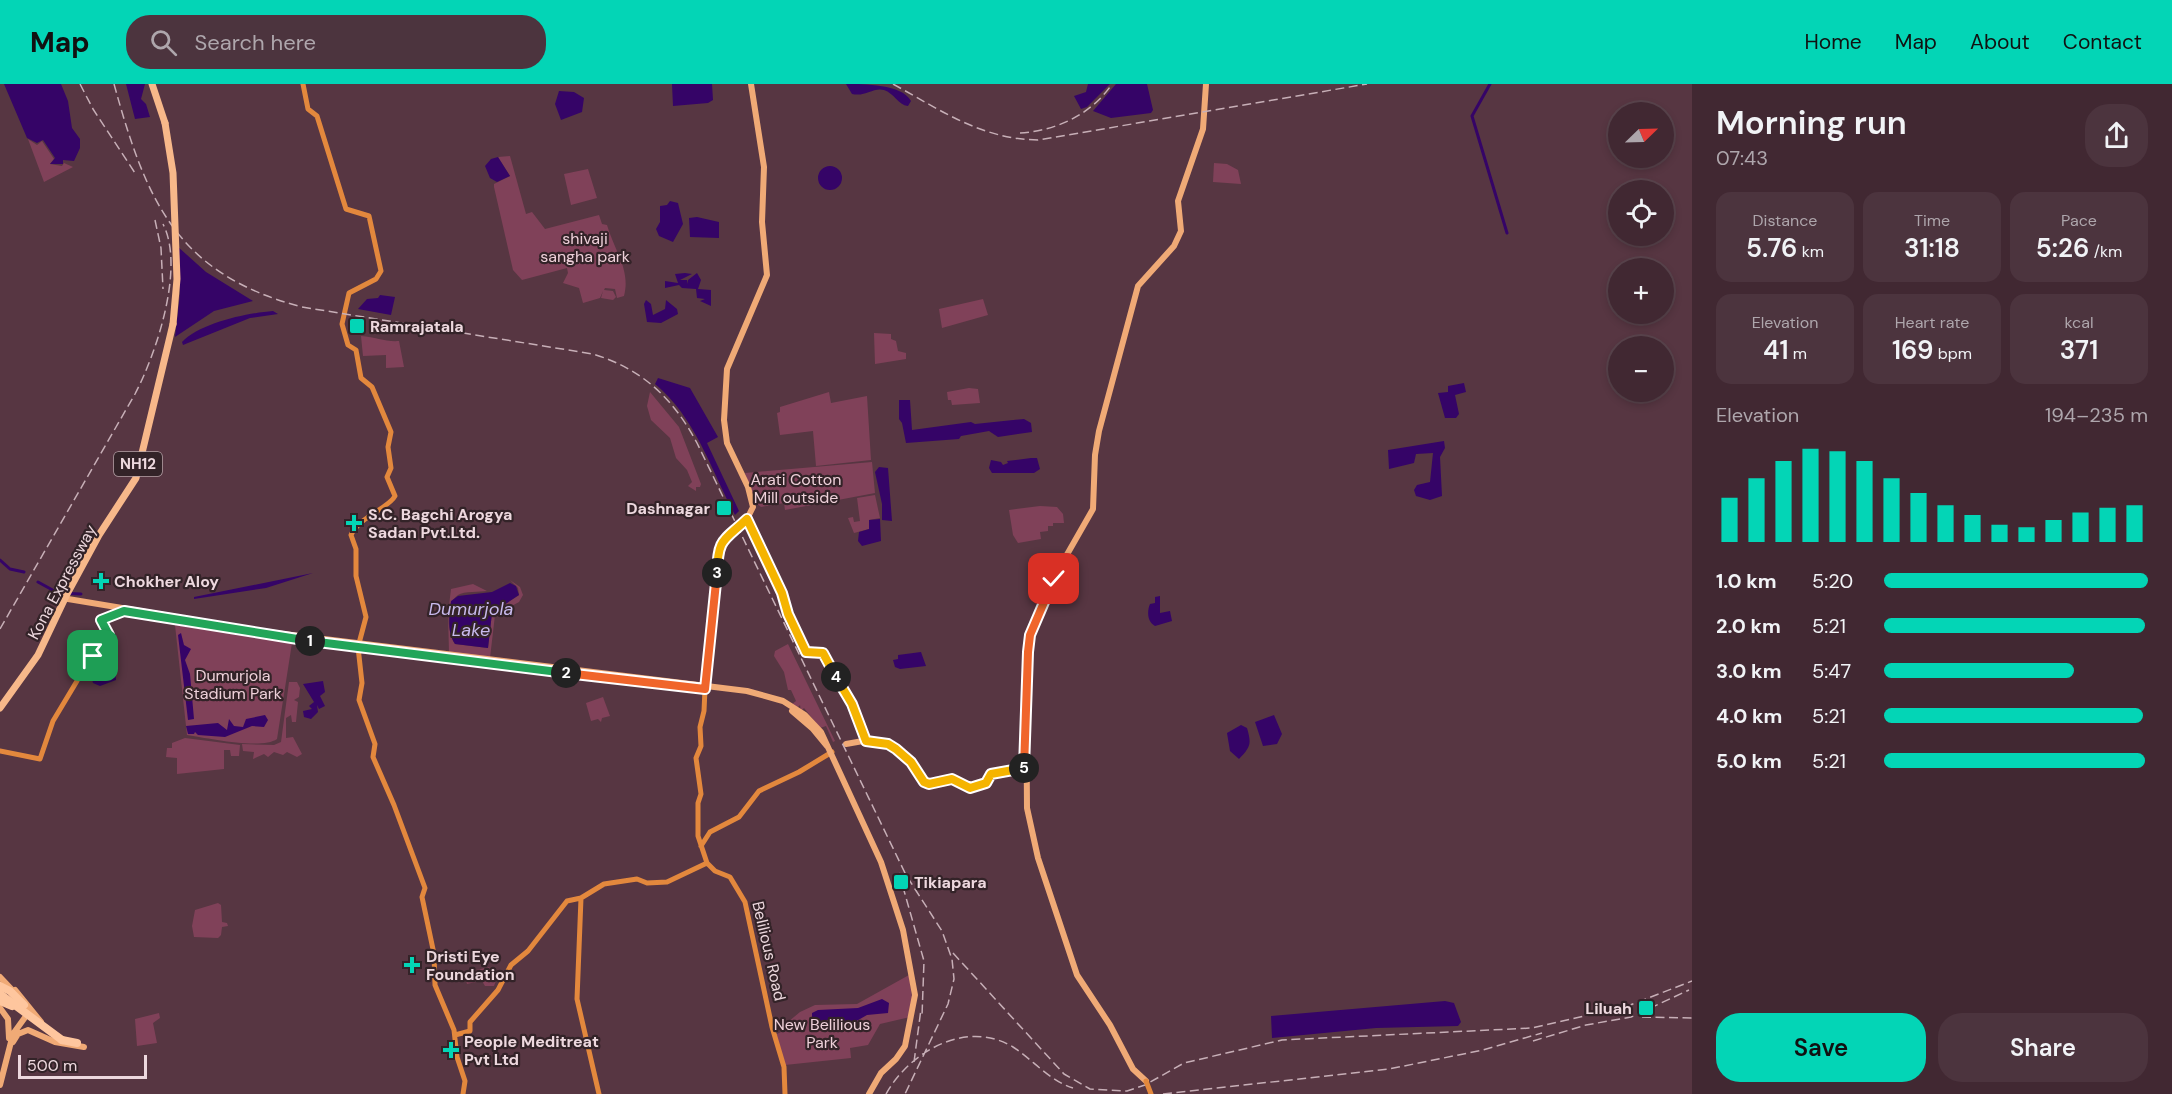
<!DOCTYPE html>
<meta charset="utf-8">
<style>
:root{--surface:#412832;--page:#4c343e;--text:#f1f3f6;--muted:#aea6ac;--line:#5a444d;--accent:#03d5b6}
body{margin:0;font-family:"DM Sans",sans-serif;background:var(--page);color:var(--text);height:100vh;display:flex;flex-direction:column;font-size:22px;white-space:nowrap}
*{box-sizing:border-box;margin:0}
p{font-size:20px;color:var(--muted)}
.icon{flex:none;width:33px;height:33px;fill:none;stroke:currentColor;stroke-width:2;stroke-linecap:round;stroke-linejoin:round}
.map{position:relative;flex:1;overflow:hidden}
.details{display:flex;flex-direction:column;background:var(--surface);width:480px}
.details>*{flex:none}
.needle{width:39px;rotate:67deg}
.buttons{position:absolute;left:1608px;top:18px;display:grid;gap:12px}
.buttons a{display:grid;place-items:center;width:66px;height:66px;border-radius:50%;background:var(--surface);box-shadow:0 3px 9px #0003,0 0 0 2px var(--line);font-size:30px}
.scale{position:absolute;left:18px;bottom:15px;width:129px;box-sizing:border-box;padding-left:6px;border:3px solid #edd8de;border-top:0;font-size:16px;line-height:21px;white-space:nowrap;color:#edd8de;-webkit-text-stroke:4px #332328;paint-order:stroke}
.pin{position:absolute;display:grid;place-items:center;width:51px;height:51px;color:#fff;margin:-26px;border-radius:12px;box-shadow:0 3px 9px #0006}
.km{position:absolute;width:30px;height:30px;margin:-15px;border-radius:50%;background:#222;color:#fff;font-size:16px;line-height:30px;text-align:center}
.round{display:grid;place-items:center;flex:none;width:63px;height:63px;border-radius:24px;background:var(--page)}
.headline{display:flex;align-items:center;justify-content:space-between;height:102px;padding:0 24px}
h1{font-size:33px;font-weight:600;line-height:45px}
.metrics{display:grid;grid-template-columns:repeat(3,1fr);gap:9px;height:102px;padding:6px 24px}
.metrics div{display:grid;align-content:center;border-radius:15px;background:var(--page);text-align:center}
.metrics b{font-size:26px;font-weight:600}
.metrics small{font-size:16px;font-weight:400}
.metrics p{font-size:16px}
.chart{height:168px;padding:12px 24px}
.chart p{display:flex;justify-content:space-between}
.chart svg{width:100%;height:108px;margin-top:6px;stroke:var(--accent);stroke-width:6}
.cta{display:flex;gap:12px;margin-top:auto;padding:12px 24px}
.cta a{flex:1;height:69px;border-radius:24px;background:var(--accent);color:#111;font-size:24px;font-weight:600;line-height:69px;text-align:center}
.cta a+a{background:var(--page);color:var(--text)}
ul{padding:0 24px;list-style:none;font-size:20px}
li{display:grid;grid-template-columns:96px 72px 1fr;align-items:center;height:45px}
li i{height:15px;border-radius:8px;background:var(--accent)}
header{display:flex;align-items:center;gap:36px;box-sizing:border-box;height:84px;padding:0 30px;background:var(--accent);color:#111}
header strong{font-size:28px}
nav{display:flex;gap:33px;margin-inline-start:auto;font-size:21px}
.search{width:420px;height:54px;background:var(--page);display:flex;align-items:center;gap:15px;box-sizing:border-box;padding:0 21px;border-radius:24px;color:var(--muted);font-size:22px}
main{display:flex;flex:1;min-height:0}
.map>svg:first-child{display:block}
.green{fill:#804159}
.water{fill:#350467}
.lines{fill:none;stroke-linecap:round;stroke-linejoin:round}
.canal{stroke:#350467;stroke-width:3}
.secondary{stroke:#e3883d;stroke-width:5}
.primary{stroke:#f0aa76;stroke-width:6}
.trunk{stroke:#f7b88a;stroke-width:7}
.motorway{stroke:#fec69e;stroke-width:8}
.rail{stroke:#c7afb7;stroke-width:1.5;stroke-dasharray:9 4.5;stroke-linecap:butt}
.secondary-bridge{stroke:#e3883d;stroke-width:5}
.trunk-bridge{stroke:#f7b88a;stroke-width:7}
.motorway-bridge{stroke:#fec69e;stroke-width:8}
.split-1-casing{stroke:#fff;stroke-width:12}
.split-2-casing{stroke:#fff;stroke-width:12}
.split-3-casing{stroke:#fff;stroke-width:12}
.split-4-casing{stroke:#fff;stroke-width:12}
.split-5-casing{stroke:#fff;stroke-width:12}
.split-6-casing{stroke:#fff;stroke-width:12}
.split-1{stroke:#22a559;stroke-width:8}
.split-2{stroke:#22a559;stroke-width:8}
.split-3{stroke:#f0652b;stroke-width:8}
.split-4{stroke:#f5b400;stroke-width:8}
.split-5{stroke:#f5b400;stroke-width:8}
.split-6{stroke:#f0652b;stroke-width:8}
.poi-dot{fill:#03d5b6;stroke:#332328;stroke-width:2}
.labels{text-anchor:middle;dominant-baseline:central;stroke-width:4.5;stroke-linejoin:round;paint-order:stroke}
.shield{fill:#332328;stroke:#b5a2a7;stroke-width:1.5}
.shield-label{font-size:15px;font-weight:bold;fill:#edd8de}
.park-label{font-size:16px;fill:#eed0d9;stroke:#332328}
.poi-label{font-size:16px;font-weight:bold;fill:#edd8de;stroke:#332328;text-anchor:start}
.street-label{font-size:16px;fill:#edd8de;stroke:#332328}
.water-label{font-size:18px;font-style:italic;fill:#c8baed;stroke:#332328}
</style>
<header>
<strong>Map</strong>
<div class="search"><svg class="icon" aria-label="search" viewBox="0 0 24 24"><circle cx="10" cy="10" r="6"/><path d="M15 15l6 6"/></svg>Search here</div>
<nav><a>Home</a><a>Map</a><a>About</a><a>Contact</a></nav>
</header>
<main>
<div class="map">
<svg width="1692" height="1010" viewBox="0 0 1692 1010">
<rect width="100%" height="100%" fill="#573642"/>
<!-- green -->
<path class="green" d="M28 55 37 61 42 57 54 75 50 80 62 82 64 79 73 83 44 98Z
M510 72 526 130 532 128 545 145 599 131 602 140 607 141C614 166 631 186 624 212L617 214 615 205 605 204 604 206 613 207 616 213 613 216 601 214 603 207 600 214 583 219 579 204 563 199 568 189 567 184 522 196 513 186 494 103V100L510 92 498 73Z
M1214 79 1227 80 1238 86 1241 100 1213 98Z
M588 85 597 114 571 121 564 90Z
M983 215 988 231 942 244 939 225Z
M874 249 891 250V255L896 257 898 267 906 269V275L875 280Z
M361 252C376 253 385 258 399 257L404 283 386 284V271L363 272Z
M969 304 978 305 980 319 952 321 951 316H948L947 308Z
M650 308 679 343 701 400 700 403H696V407L688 402 692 398 687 386 676 374 670 354 651 336 647 322Z
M829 308 831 319 867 312 871 376 816 382 813 347 780 351 777 329 780 328V323Z
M872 378 875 409 785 426 784 419 761 423 756 419 745 389Z
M875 411 880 434 869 436V445L854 449 848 434 853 433 854 438 860 437 857 414Z
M1040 422 1057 423 1063 430 1064 439H1053V442H1048V447L1040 448 1041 455 1018 459 1013 451 1009 426Z
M510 496 520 503 523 511 519 518 495 531 490 574 449 569 448 530 451 505 473 500 487 507C480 508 464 507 458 511 445 520 447 549 455 560L488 564 492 529 519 511 518 504Z
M175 541 292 559 277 655C262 666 207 654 187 651Z
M788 560 835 657 833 658 826 642 820 644 804 624 801 627 800 621 797 624 792 620 796 617 791 606H788L784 588 774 572 775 567Z
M289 598H297L300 604 299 613 294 616 298 618 296 638H292L291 631 286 634V654L293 653 302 670 297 673 287 668 283 671 274 668 268 673 264 670 253 675 254 668 243 667 242 660 274 661 281 658Z
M603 613 610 632 602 634 601 638 598 635 591 637 586 619Z
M185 654 240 661 239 672H231L230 666H224V685L177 690V674L166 673 167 664H172V659Z
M218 819 221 821 222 838 227 839 228 842 222 843 221 851 218 854 194 853 192 842 195 826Z
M489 883 497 894 494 902H485L479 892 480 897 467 900 464 889Z
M909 891 913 921 910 933 880 940 868 961 850 964 851 974 785 981 775 951 781 948 779 940 788 938 800 928 815 921 857 920Z
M159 929 160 934 153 939 157 959 137 962 135 935Z"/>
<!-- water -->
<path class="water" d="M4 0H61L68 17 72 44 80 55V64L74 77 63 76V80H50L55 74 43 56 37 59 27 54Z
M126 0H145L141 15 146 20 150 33 135 35Z
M672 0H712L713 16 708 19 673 22Z
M846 0C864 0 902 0 911 17L908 22C898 21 894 9 884 6 873 3 866 13 852 10Z
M1088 0H1110L1087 23 1081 25 1074 12 1086 8Z
M1116 0H1147L1153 26 1151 29 1111 34 1093 27Z
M559 7 574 8 584 14 582 28 561 36 555 20Z
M498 73 510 92 497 98 490 94 485 82 491 75Z
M818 94a12 12 0 1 1 24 0a12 12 0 1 1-24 0Z
M670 117 678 119 683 140 673 158 659 152 656 145 660 138V122L667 121Z
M697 133 719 138V154L690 153 689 134Z
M177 162 206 188 253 217 214 227 175 253 180 210Z
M685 189 692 190 680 196H687L688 200V196L697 189 701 196 698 205 711 206V222L700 217 705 215 697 214 696 205 682 204 679 201 665 204V197L678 199 675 190Z
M380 211 395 213 391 231 358 225 367 215 378 214Z
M646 216 651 220 653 231 665 225 666 216 677 225 678 230 661 239 647 238 644 220Z
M273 227 278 230 250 234 183 261 182 258C200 239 247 229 273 227Z
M658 294 690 304 718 353 707 359 739 427 735 431C711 386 696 334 655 300Z
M1464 299 1466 308 1455 311 1459 330 1456 334H1445L1438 309 1448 308V302Z
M899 316H910L912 346 971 338 975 340 1024 335 1031 339 1032 348 998 353 989 347 961 352 959 355 906 359 902 339 899 335Z
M1444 357 1445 364 1440 373 1442 412 1430 416 1416 412 1414 406 1417 401 1430 398 1433 369 1416 370 1414 379 1389 385 1388 366Z
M1031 374H1037L1040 385 1034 389H992L989 384 991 376 1001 378 1003 381 1008 379 1007 377Z
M879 383 888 384 892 437 882 436V420L875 388Z
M880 435 881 457 862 462 858 457 859 448 869 445V436Z
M313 489 266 504 194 515V513Z
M510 499 516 502 519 511 492 529 488 564 455 560C447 548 449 532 451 517L458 512 492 508Z
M1160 512V529L1170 527 1172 537 1155 542C1147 538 1147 527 1150 520L1155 519V513Z
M181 549 184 561 191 565 185 576 190 590 194 635 188 636 178 551Z
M921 568 926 582 900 585 895 583 893 576 898 575V571Z
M109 579 115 586 116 596 100 602 93 599 91 591 95 584Z
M323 597 325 608 320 612 325 622 319 625 317 621 318 628 311 635 304 633 303 627 312 625 309 622 314 618 303 600Z
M265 631 268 636 264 643 252 642 225 653 198 651 195 648 194 650H188L186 642 218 639 227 646 229 635 234 642 243 643 246 635Z
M1274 631 1282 650 1277 660 1263 662 1255 638Z
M1241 641 1247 644C1252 661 1250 663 1239 675L1230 667 1227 649Z
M882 915 889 919 888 929 867 931 853 939 834 935 814 938 812 936V929L818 926 858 924Z
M1445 917 1454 919 1461 938 1458 942 1376 944 1272 954 1271 932Z"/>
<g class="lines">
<!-- canal -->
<path class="canal" d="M1490 0 1472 32 1507 149
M0 476 10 485 24 488
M38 498 58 509 81 510"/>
<!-- secondary -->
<path class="secondary" d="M303 0 308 25 317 32 346 125 369 132 381 187 376 195 349 209 342 240 348 261 356 266 361 294 372 303 391 348 388 363 391 384 387 393 395 412C389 424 359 433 351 451L356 465V492L366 533 358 563 362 599 359 616 375 660 373 673 394 721 425 804 422 813 434 870 435 901 454 946 457 973 465 997 463 1010
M705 605 704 627 700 643 701 662 696 674 701 710 698 719V752L707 779 715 787 730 793 745 818 772 943 784 983 785 1010
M0 667 40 675 53 637 77 597 79 585 108 552 101 535 124 527
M701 762 710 748 739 733 759 707 799 688 832 668
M581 814 577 915 599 1010
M455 951 470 947V938L498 906 511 881 528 867 567 817 581 814 604 800 637 795 647 799 667 798 707 779"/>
<!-- primary -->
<path class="primary" d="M747 435 806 568 823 569 852 620 866 658
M62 514 267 548 747 607 783 617 805 631 821 648 881 778 903 846 915 911 905 962 896 975 881 989 869 1010
M141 531 167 536
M281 553 381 566
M465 576 541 586
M705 605 718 469 727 450 747 435 753 423 748 403 727 359 724 336 727 285 767 191 762 138 764 83 751 0
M792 627 813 645 827 662
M846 660 863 657 888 660 911 678 924 698 929 700 953 695 970 704 986 699 991 690 1025 684
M0 893 15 909
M15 906 41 938
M0 924 8 935 9 954
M13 958 18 950 28 946 55 958 84 963
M1146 997 1133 985 1110 941 1077 891 1038 774 1027 724 1026 586 1030 551 1061 481 1093 425 1095 371 1099 347 1138 202 1174 162 1181 147 1178 117 1203 45 1206 0
M0 1001 13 950 26 932V927"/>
<!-- trunk -->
<path class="trunk" d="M152 0 165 39
M0 624 38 571 67 510 99 451 136 394 173 240"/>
<!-- motorway -->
<path class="motorway" d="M0 902 10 907 24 921
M0 917 12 922
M62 956 77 959"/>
<!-- rail -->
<path class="rail" d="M80 0 93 25 135 89
M114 0C146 116 176 190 302 223L593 270C642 285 673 314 697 359L906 791 942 847 952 875 954 895 948 920 905 1010
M893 0C942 27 981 55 1038 56L1367 0
M1020 49C1056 47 1092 30 1112 0
M155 136 161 164 163 205
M0 545 135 310C157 268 185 183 163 140
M899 789 924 877 922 932
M953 869 1064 990 1090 1005 1127 1007 1145 1001 1184 979 1282 956 1532 944 1632 921
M1625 923 1692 897
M1642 933 1692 934
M1533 957 1586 941 1631 933 1689 906
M914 978 921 925
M886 1010C910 967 967 935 1013 963 1033 976 1050 997 1073 1004
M1163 1010 1389 985 1483 966 1542 949"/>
<!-- secondary-bridge -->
<path class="secondary-bridge" d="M1146 997 1151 1010"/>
<!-- trunk-bridge -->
<path class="trunk-bridge" d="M165 39 173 89 177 195 173 240"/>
<!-- motorway-bridge -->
<path class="motorway-bridge" d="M0 910 62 956"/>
</g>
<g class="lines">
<defs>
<path id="split-1" d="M93 572 109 551 101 536 124 527 310 557"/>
<path id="split-2" d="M310 557 566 589"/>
<path id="split-3" d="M566 589 705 605 717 489"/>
<path id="split-4" d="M717 489C718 453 724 457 747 435L782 509 788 530 806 568 823 569 836 593"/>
<path id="split-5" d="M836 593 852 620 866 657 888 660 896 665 911 678 924 698 929 700 952 695 970 704 986 699 991 690 1024 684"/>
<path id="split-6" d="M1024 684 1028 568 1030 551 1054 495"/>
</defs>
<!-- split-1 casing -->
<use href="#split-1" class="split-1-casing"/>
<!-- split-2 casing -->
<use href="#split-2" class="split-2-casing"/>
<!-- split-3 casing -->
<use href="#split-3" class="split-3-casing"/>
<!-- split-4 casing -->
<use href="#split-4" class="split-4-casing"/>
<!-- split-5 casing -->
<use href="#split-5" class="split-5-casing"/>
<!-- split-6 casing -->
<use href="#split-6" class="split-6-casing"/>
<!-- split-1 -->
<use href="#split-1" class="split-1"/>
<!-- split-2 -->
<use href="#split-2" class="split-2"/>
<!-- split-3 -->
<use href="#split-3" class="split-3"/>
<!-- split-4 -->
<use href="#split-4" class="split-4"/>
<!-- split-5 -->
<use href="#split-5" class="split-5"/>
<!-- split-6 -->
<use href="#split-6" class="split-6"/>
</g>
<!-- markers -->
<g class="poi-dot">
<rect x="349" y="234" width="16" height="16" rx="3"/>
<rect x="716" y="416" width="16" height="16" rx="3"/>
<path d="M351 430h6v6h6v6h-6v6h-6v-6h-6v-6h6z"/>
<path d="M98 488h6v6h6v6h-6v6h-6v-6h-6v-6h6z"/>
<rect x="893" y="790" width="16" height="16" rx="3"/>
<path d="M409 872h6v6h6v6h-6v6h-6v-6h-6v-6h6z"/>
<rect x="1638" y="916" width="16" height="16" rx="3"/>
<path d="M448 957h6v6h6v6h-6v6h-6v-6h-6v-6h6z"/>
</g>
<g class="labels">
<!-- shield labels -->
<rect class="shield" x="114" y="368" width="48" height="24" rx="4.5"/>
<g class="shield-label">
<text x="138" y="380">NH12</text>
</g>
<!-- park labels -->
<g class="park-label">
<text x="585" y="154">shivaji<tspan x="585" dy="18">sangha park</tspan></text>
<text x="796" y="395">Arati Cotton<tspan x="796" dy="18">Mill outside</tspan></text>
<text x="233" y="591">Dumurjola<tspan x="233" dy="18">Stadium Park</tspan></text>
<text x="822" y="940">New Belilious<tspan x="822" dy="18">Park</tspan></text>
</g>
<!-- poi labels -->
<g class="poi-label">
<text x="370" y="242">Ramrajatala</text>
<text x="710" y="424" text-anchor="end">Dashnagar</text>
<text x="368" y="430">S.C. Bagchi Arogya<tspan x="368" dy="18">Sadan Pvt.Ltd.</tspan></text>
<text x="114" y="497">Chokher Aloy</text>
<text x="914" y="798">Tikiapara</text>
<text x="426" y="872">Dristi Eye<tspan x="426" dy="18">Foundation</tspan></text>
<text x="1632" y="924" text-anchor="end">Liluah</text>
<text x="464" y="957">People Meditreat<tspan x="464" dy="18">Pvt Ltd</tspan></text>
</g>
<!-- street labels -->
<g class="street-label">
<text transform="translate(62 498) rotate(-62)">Kona Expressway</text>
<text transform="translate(769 867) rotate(77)">Belilious Road</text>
</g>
<!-- water labels -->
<g class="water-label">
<text x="471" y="525">Dumurjola<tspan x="471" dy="21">Lake</tspan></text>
</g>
</g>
</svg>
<div class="buttons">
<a><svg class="needle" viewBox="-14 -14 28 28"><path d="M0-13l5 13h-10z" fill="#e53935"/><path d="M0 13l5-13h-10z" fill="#aea6ac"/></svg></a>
<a><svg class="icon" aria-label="locate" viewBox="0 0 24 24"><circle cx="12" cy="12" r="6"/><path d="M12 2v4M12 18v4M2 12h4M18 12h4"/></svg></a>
<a>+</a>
<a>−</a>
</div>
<div class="scale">500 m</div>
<div class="pin" style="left:93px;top:572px;background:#1e9e55"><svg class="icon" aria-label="arrive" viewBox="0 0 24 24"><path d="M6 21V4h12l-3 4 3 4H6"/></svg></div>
<div class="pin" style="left:1054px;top:495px;background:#d93025"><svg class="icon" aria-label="check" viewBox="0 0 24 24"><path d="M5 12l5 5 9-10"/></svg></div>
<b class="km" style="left:310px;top:557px">1</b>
<b class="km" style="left:566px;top:589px">2</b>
<b class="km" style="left:717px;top:489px">3</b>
<b class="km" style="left:836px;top:593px">4</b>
<b class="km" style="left:1024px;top:684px">5</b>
</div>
<section class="details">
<div class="headline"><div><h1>Morning run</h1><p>07:43</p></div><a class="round"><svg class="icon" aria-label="share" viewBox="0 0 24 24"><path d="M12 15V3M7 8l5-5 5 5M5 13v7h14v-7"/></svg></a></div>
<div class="metrics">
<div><p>Distance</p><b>5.76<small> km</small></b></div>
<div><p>Time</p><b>31:18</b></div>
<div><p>Pace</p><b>5:26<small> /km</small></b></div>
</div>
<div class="metrics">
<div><p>Elevation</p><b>41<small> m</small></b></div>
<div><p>Heart rate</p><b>169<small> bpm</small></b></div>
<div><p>kcal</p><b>371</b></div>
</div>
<div class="chart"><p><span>Elevation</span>194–235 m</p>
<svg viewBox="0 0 160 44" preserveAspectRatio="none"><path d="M5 44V26M15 44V18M25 44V11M35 44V6M45 44V7M55 44V11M65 44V18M75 44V24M85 44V29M95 44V33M105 44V37M115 44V38M125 44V35M135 44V32M145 44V30M155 44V29"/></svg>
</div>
<ul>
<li><b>1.0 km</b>5:20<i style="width:100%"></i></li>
<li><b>2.0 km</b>5:21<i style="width:99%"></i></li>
<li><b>3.0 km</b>5:47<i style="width:72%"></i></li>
<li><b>4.0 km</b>5:21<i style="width:98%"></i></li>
<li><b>5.0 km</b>5:21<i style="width:99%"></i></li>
</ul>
<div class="cta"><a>Save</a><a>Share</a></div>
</section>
</main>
